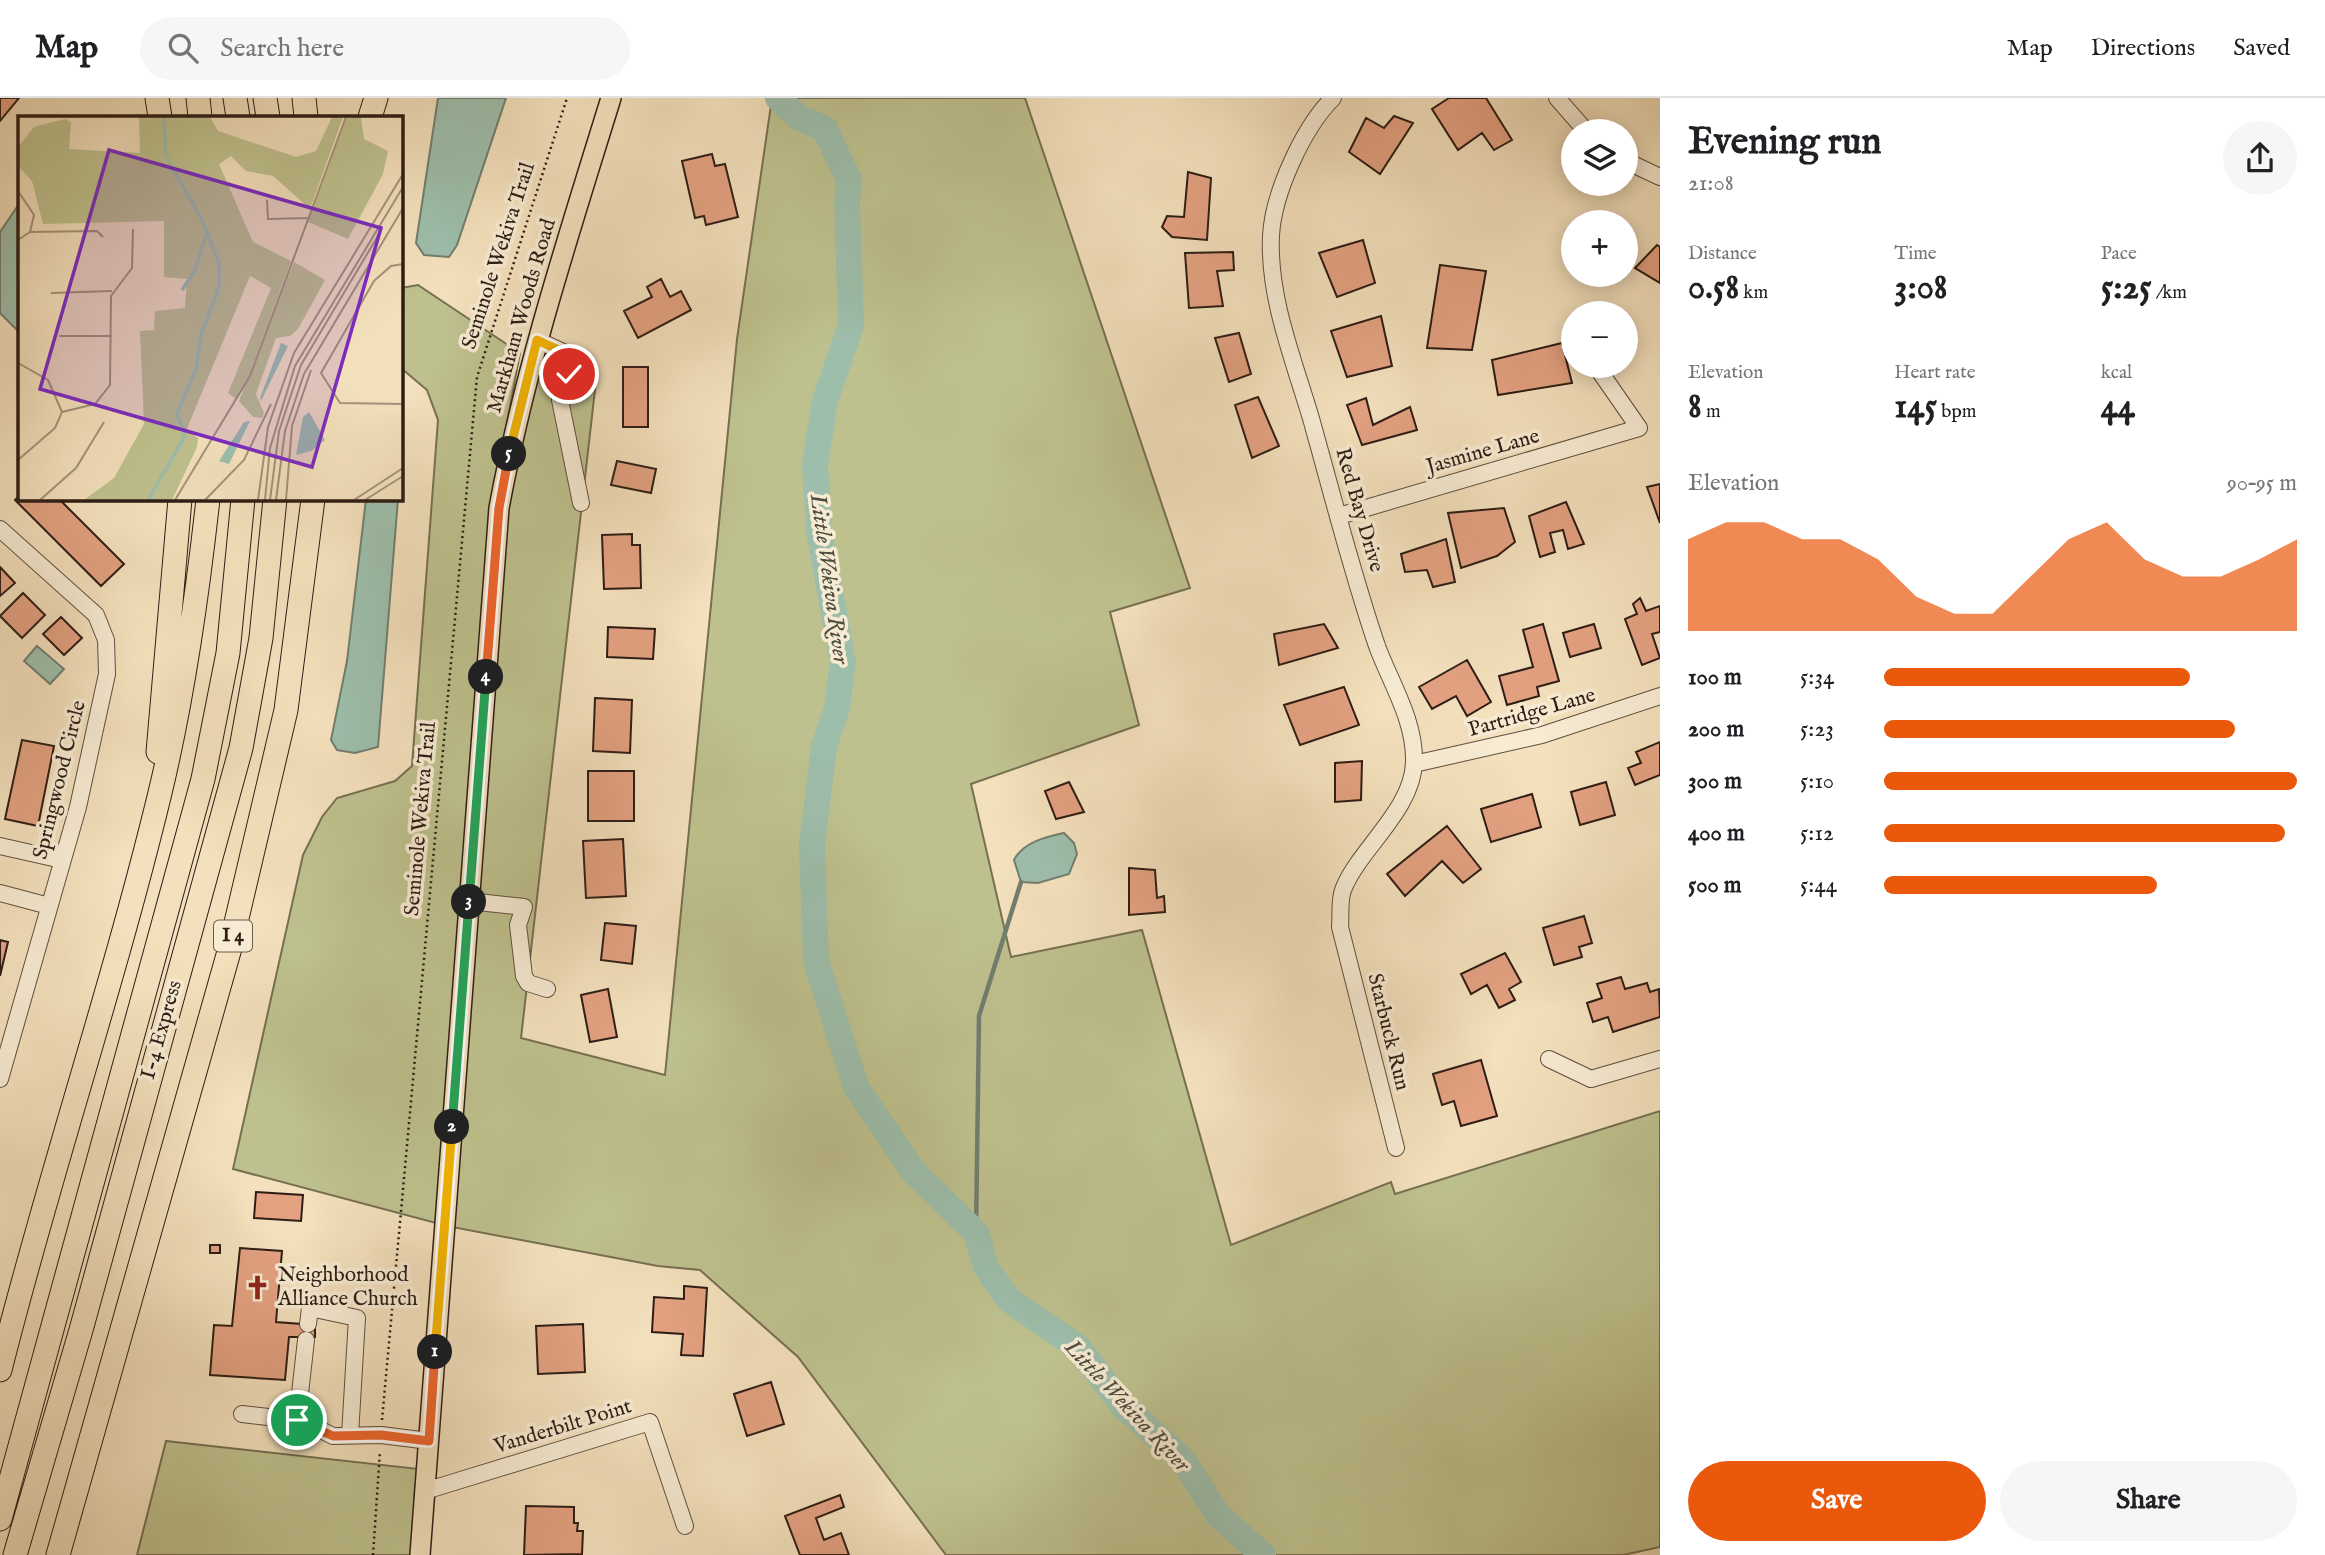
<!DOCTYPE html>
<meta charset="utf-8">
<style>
:root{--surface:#fff;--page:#f6f6f6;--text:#202124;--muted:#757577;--line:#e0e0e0;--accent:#ea580c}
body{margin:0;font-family:"IM FELL English",serif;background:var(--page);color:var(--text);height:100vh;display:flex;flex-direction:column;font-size:26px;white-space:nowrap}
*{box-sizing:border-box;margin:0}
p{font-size:23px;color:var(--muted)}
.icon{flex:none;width:38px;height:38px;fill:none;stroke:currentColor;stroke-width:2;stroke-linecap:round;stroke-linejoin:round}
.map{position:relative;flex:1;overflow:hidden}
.drawer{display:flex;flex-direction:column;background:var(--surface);width:665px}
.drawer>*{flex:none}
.fabs{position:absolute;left:1561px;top:21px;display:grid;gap:14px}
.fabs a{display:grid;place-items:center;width:77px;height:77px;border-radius:50%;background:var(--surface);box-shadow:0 4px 18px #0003;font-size:35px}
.pin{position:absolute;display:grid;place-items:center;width:60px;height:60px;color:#fff;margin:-30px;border:4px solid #fff;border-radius:50%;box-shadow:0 2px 7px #0007}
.km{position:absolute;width:35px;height:35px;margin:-18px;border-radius:50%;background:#222;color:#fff;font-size:19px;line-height:35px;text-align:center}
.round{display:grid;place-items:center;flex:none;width:74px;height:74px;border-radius:37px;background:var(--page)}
.overview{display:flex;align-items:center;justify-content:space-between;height:119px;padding:0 28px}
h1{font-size:38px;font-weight:700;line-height:52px}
.stats{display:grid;grid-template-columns:repeat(3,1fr);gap:10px;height:119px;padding:7px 28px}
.stats div{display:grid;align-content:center}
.stats b{font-size:35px;font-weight:700}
.stats small{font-size:19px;font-weight:400}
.stats p{font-size:19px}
.chart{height:196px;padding:14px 28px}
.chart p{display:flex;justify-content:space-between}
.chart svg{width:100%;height:126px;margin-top:7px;fill:var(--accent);opacity:.7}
.primary-button{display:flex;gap:14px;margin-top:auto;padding:14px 28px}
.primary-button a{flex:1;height:80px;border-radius:42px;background:var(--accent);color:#fff;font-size:28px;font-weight:700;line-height:80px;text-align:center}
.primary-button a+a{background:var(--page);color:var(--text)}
ul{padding:0 28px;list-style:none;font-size:23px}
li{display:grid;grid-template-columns:112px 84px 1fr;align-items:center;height:52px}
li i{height:18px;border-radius:9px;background:var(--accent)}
header{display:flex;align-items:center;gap:42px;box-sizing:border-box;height:98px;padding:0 35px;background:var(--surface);border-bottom:2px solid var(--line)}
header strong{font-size:33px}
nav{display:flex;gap:38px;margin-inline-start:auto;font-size:24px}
.search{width:490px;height:63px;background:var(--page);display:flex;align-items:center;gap:18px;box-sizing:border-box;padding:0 24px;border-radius:38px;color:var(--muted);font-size:26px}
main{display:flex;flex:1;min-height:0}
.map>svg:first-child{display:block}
.green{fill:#bec18e;stroke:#766f52;stroke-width:2}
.water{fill:#9dbeab;stroke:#717e6f;stroke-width:2}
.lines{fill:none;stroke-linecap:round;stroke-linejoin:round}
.stream{stroke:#717e6f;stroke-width:4.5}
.river{stroke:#9dbeab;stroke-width:26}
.building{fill:#e3a181;stroke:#2e1d15;stroke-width:2}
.minor-casing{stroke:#5f4e3f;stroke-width:18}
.major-casing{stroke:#2e1d15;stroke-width:22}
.highway-casing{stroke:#2e1d15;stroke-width:25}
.path{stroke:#2e1d15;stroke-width:2.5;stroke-dasharray:2 3.5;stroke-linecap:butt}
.minor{stroke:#f7ebd3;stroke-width:16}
.major{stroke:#f3e0bc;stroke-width:19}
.highway{stroke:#f3e0bc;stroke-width:23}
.split-1-casing{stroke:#fff;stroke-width:14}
.split-2-casing{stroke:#fff;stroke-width:14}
.split-3-casing{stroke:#fff;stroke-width:14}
.split-4-casing{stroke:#fff;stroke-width:14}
.split-5-casing{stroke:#fff;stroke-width:14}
.split-6-casing{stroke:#fff;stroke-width:14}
.split-1{stroke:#f0652b;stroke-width:9}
.split-2{stroke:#f5b400;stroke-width:9}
.split-3{stroke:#22a559;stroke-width:9}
.split-4{stroke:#22a559;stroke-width:9}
.split-5{stroke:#f0652b;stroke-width:9}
.split-6{stroke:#f5b400;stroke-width:9}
.labels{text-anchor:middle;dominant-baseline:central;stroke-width:7;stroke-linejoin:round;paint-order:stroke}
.shield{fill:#f7ebd3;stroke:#6a5b4e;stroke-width:2}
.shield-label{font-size:19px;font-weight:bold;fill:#2e1d15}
.street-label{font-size:21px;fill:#2e1d15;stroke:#f7ebd3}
.poi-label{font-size:21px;fill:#2e1d15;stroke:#f7ebd3;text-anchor:start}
.water-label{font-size:23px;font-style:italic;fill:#4f4d42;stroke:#f7ebd3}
.inset-river{fill:none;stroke:#9dbeab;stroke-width:3.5}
.inset-road{fill:none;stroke:#a49279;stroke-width:2}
.view{fill:#7b2cbf;fill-opacity:0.15;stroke:#7b2cbf;stroke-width:3.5}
.inset-edge{fill:none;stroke:#2e1d15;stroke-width:3.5}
</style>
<header>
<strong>Map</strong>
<div class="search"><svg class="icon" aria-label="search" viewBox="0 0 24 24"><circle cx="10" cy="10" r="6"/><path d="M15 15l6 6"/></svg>Search here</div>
<nav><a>Map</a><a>Directions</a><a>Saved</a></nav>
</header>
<main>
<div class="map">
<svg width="1660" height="1457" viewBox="0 0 1660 1457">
<rect width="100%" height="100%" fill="#f3e0bc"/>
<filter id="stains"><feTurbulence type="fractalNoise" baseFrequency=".00286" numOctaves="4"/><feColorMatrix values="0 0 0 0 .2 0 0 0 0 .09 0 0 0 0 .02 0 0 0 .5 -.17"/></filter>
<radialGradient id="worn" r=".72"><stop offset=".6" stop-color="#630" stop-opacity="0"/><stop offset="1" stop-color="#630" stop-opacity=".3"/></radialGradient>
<!-- green -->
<path class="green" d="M772 0H1025L1190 490 1110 514 1139 627 971 686 1011 859 1142 832 1231 1147 1391 1084 1395 1096 1660 1013V1449L1623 1457H946L798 1259 700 1172 658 1168 452 1129 507 412 539 264 561 268 596 283 521 940 665 977 737 241Z
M418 187 520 255 491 409 436 1125 233 1071 303 757 322 719 337 700 395 683 412 668 438 322 427 292 401 270V190Z
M166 1343 419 1371 415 1388 412 1457H137Z"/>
<!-- water -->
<path class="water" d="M438 0H506L457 147 449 159 424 157 416 145Z
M19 106V234L0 215V134Z
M366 401H398L378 649 355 655 337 652 331 642 347 563Z
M37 548 64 571 50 586 24 563Z
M1064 735 1074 745 1077 756 1069 776 1038 785 1021 784 1014 762C1023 744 1046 739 1064 735Z"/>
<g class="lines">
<!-- stream -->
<path class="stream" d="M976 1135 979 918 1021 784"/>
<!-- river -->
<path class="river" d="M778 0 798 19 825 31 849 82 847 103 851 227 825 303 815 366 819 434 843 564 837 610 824 648 812 747 816 863 856 989 913 1073 976 1135 986 1169 1008 1201 1079 1250 1121 1306 1182 1361 1218 1417 1263 1457"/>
</g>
<!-- building -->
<path class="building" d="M0 0H19L0 23Z
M1449 0H1486L1512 42 1494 52 1482 35 1458 52 1432 11Z
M1394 18 1413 25 1380 76 1349 54 1366 20 1384 30Z
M712 56 715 68 725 66 738 119 706 127 704 118 695 120 682 63Z
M1188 74 1211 80 1207 142 1172 139 1162 129 1167 118 1184 119Z
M1363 142 1375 185 1337 199 1319 155Z
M1657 147 1660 149V185L1635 170Z
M1233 154 1234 172 1217 173 1223 208 1189 210 1185 155Z
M1440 167 1486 173 1472 252 1427 250Z
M661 181 670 199 681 193 691 212 638 240 624 213 652 199 647 189Z
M1381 218 1392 268 1347 279 1331 233Z
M1239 235 1251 276 1229 284 1215 240Z
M1562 245 1572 285 1498 297 1492 262Z
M623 269H648V329H623Z
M1258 299 1279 348 1252 360 1235 307Z
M1366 300 1373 327 1410 309 1417 332 1362 347 1347 307Z
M617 363 656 371 651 395 611 387Z
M1660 386V425L1647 389Z
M19 398 59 401 124 466 101 488 15 402Z
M1566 404 1584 446 1568 451 1563 432 1550 435 1555 454 1540 459 1529 418Z
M1504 410 1515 444 1497 458 1461 470 1448 415Z
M632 436V447H640L641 490 604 491 602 437Z
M1446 441 1455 484 1433 489 1427 472 1405 474 1401 456Z
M0 469 15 485 0 498Z
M23 495 45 517 22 540 0 518Z
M1640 500 1646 513 1660 508V534L1652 536 1660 560 1642 567 1625 521 1637 516 1633 506Z
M61 519 82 540 64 557 43 536Z
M1324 526 1338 550 1279 567 1274 536Z
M1543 526 1559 583 1537 589 1539 598 1507 607 1499 578 1533 569 1523 532Z
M1594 526 1601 550 1570 559 1563 535Z
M608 529 655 531 653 561 607 559Z
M1467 562 1491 604 1467 618 1456 598 1432 611 1419 589Z
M1344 589 1359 627 1300 647 1284 607Z
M595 600 632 602 630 655 593 653Z
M22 642 54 648 38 728 5 721Z
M1660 644V677L1635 687 1628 670 1641 665 1636 654Z
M1362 663 1361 702 1335 704V665Z
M588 673H634V723H588Z
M1069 684 1084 714 1056 721 1045 693Z
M1606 684 1615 717 1580 727 1571 694Z
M1532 696 1541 729 1491 744 1481 711Z
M1447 728 1481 771 1463 785 1442 763 1405 798 1387 776Z
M623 741 626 798 586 800 583 743Z
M1129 770 1155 772 1157 800 1164 798 1165 814 1129 817Z
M1584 818 1592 845 1579 849 1582 859 1554 867 1543 830Z
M605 825 636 828 632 866 601 862Z
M0 842 8 844 0 878Z
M1505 855 1521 884 1509 891 1515 902 1499 910 1487 887 1471 896 1461 876Z
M1621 879 1625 891 1647 885 1650 894 1659 891 1660 919 1613 934 1608 919 1593 924 1587 905 1602 900 1597 886Z
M608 891 617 939 590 944 581 897Z
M1481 962 1497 1018 1461 1028 1454 1003 1442 1007 1433 976Z
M256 1094 303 1097 301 1123 254 1120Z
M210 1147H220V1155H210Z
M240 1150 282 1153 276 1224 315 1227V1239H289L285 1282 210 1277 214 1227 232 1228Z
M684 1188 707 1190 703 1258 681 1257 683 1236 652 1234 654 1199 684 1201Z
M583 1226 585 1274 538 1276 536 1228Z
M771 1284 784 1326 747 1338 734 1296Z
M840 1397 844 1409 816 1420 824 1442 841 1435 849 1457H800L785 1418Z
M526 1408 574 1409V1425H578L577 1433H583L582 1456 524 1457Z"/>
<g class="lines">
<defs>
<path id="minor" d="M1333 0C1303 30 1273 96 1271 138 1268 201 1295 265 1312 324 1333 399 1352 475 1377 548 1391 586 1415 622 1414 664 1413 712 1358 752 1343 792 1339 803 1341 818 1340 829L1396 1050
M1557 0 1586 33
M1626 63 1660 79
M537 242 576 260 578 267 561 290 560 302 581 405
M1339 418 1639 330 1596 268
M0 431 96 517 106 542 107 576 78 709 0 981
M1414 666 1542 637 1660 598
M0 748 62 762
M0 795 49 808
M469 803 524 809 518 827 524 878 528 885 547 891
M1549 961 1591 981 1660 961
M308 1226 310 1210 357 1220 350 1337
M242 1316 303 1323 333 1338 381 1337 429 1343
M297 1322 306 1242
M425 1393 650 1324 685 1428"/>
<path id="major" d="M420 1457 499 410C525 270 569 136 611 0"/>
<path id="highway" d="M157 0 160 19
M198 0 200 19
M235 0 238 19
M265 0 268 19
M304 0 306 19
M370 19 376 0
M158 654 180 401
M0 1272C48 1080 112 892 159 699 183 601 197 501 208 401
M0 1421 203 681 228 555 243 401
M15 1457 81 1232 241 650 261 540 275 401
M58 1457 230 850 286 612 313 401"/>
</defs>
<!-- minor casing -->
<use href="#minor" class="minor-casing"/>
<!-- major casing -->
<use href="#major" class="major-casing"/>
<!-- highway casing -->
<use href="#highway" class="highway-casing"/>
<!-- path -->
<path class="path" d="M382 1322 477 279 567 0
M373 1457 380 1353"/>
<!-- minor -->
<use href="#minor" class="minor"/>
<!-- major -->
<use href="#major" class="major"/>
<!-- highway -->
<use href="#highway" class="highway"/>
</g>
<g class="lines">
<defs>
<path id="split-1" d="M297 1322 333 1338 381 1337 429 1343 435 1254"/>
<path id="split-2" d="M435 1254 452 1029"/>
<path id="split-3" d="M452 1029 469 804"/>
<path id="split-4" d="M469 804 486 579"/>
<path id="split-5" d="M486 579 499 410 509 356"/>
<path id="split-6" d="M509 356 537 242 576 260 578 267 569 276"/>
</defs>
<!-- split-1 casing -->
<use href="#split-1" class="split-1-casing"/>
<!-- split-2 casing -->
<use href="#split-2" class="split-2-casing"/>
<!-- split-3 casing -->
<use href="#split-3" class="split-3-casing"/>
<!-- split-4 casing -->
<use href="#split-4" class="split-4-casing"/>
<!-- split-5 casing -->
<use href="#split-5" class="split-5-casing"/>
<!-- split-6 casing -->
<use href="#split-6" class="split-6-casing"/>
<!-- split-1 -->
<use href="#split-1" class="split-1"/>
<!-- split-2 -->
<use href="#split-2" class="split-2"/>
<!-- split-3 -->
<use href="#split-3" class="split-3"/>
<!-- split-4 -->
<use href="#split-4" class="split-4"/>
<!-- split-5 -->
<use href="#split-5" class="split-5"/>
<!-- split-6 -->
<use href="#split-6" class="split-6"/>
</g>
<!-- icons -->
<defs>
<symbol id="church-bare" viewBox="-9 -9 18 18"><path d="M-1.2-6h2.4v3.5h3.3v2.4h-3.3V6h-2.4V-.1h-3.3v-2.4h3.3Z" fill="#8f2418" stroke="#f7ebd3" stroke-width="2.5" paint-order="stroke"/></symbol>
</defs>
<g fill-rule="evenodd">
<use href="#church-bare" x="240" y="1172" width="35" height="35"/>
</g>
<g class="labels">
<!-- shield labels -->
<rect class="shield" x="214" y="822.5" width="38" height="31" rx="5"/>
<g class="shield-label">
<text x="233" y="838">I 4</text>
</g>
<!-- street labels -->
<g class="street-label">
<text transform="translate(499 158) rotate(-72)">Seminole Wekiva Trail</text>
<text transform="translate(522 218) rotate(-74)">Markham Woods Road</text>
<text transform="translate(1483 354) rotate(-16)">Jasmine Lane</text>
<text transform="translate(1359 412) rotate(74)">Red Bay Drive</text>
<text transform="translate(1532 615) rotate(-16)">Partridge Lane</text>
<text transform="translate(60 682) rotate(-76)">Springwood Circle</text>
<text transform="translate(421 721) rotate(-85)">Seminole Wekiva Trail</text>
<text transform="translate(162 932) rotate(-74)">I-4 Express</text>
<text transform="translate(1388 934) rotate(76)">Starbuck Run</text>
<text transform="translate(563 1329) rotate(-17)">Vanderbilt Point</text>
</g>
<!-- poi labels -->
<g class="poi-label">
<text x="278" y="1177">Neighborhood<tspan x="278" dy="24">Alliance Church</tspan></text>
</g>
<!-- water labels -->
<g class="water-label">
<text transform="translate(829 481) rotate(82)">Little Wekiva River</text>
<text transform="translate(1127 1308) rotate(47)">Little Wekiva River</text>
</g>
</g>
<!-- overview -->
<g transform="translate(18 18)">
<rect width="385" height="385" fill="#f3e0bc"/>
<path d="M121 1H192L200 15 278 41 298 35 314 1H325L292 93 255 60 228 55 213 40 201 48 235 126 273 145 231 260 218 283 210 277 253 172 232 160 168 315 180 322 179 331 154 384H66L96 362 126 308 122 215 136 214 137 195 167 192 169 163 146 161V105L25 108 14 65 0 50V31L16 11 47 3 53 6 51 33 122 37ZM329 1H343L346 23 370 35 365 58 330 123 290 106ZM276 146 307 164 280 213 272 220 258 222 238 278 246 297 244 302 235 301 221 285Z" fill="#bec18e"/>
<path d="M263 227 270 230 243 285 242 282ZM291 296 307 324 293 335 278 339 285 301ZM232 305 211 348 201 345 226 306Z" fill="#9dbeab"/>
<path class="inset-river" d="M164 174 177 154 188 119M130 384 167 320 159 298 178 253 183 219 201 171V148L185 106 148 40 146 1"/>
<path class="inset-road" d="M0 75 16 99 12 116 0 124M249 84 250 103 290 102M12 116 79 115 85 121M385 148 373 150 356 165 303 257 322 287 385 288M33 177 94 175M41 220H94M0 247 30 264 44 296 37 312 0 344M44 296 77 288 92 269 93 180 114 152 115 113M22 384 58 352 86 306M157 384 232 260 328 1M187 384 226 344 253 288M240 384 250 311 276 237 385 58M247 384 252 332 277 250 385 71M252 384 261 315 283 249 361 118M258 384 267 315 286 258 385 92M268 384 274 310 293 254M336 384 385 352M347 384 385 360"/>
<path class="view" d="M91 34 363 112 294 351 22 273Z"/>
<rect width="385" height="385" class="inset-edge"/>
</g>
<rect width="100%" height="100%" filter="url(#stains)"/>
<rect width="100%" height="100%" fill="url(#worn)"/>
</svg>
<div class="fabs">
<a><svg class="icon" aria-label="layers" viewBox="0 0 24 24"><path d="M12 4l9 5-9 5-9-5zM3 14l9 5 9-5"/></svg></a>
<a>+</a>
<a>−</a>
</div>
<div class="pin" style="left:297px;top:1322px;background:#1e9e55"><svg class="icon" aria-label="arrive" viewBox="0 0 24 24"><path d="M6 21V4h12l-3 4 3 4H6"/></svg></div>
<div class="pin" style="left:569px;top:276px;background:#d93025"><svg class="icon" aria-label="check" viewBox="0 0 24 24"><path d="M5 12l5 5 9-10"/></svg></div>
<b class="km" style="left:435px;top:1254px">1</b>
<b class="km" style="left:452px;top:1029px">2</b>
<b class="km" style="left:469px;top:804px">3</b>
<b class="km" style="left:486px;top:579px">4</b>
<b class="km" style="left:509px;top:356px">5</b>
</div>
<section class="drawer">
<div class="overview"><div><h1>Evening run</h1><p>21:08</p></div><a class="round"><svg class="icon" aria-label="share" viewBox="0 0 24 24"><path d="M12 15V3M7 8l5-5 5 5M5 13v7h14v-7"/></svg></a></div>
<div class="stats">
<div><p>Distance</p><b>0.58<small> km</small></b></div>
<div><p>Time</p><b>3:08</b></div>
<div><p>Pace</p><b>5:25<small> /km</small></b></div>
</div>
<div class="stats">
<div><p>Elevation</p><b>8<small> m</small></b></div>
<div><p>Heart rate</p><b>145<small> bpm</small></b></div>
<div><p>kcal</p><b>44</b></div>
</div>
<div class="chart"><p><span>Elevation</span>90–95 m</p>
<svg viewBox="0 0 160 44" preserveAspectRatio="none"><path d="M0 44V12L10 6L20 6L30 12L40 12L50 19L60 32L70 38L80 38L90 25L100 12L110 6L120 19L130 25L140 25L150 19L160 12V44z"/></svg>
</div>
<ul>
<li><b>100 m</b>5:34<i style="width:74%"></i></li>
<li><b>200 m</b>5:23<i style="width:85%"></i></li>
<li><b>300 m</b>5:10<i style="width:100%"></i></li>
<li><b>400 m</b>5:12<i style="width:97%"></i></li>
<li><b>500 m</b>5:44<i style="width:66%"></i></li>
</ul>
<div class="primary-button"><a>Save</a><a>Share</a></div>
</section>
</main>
